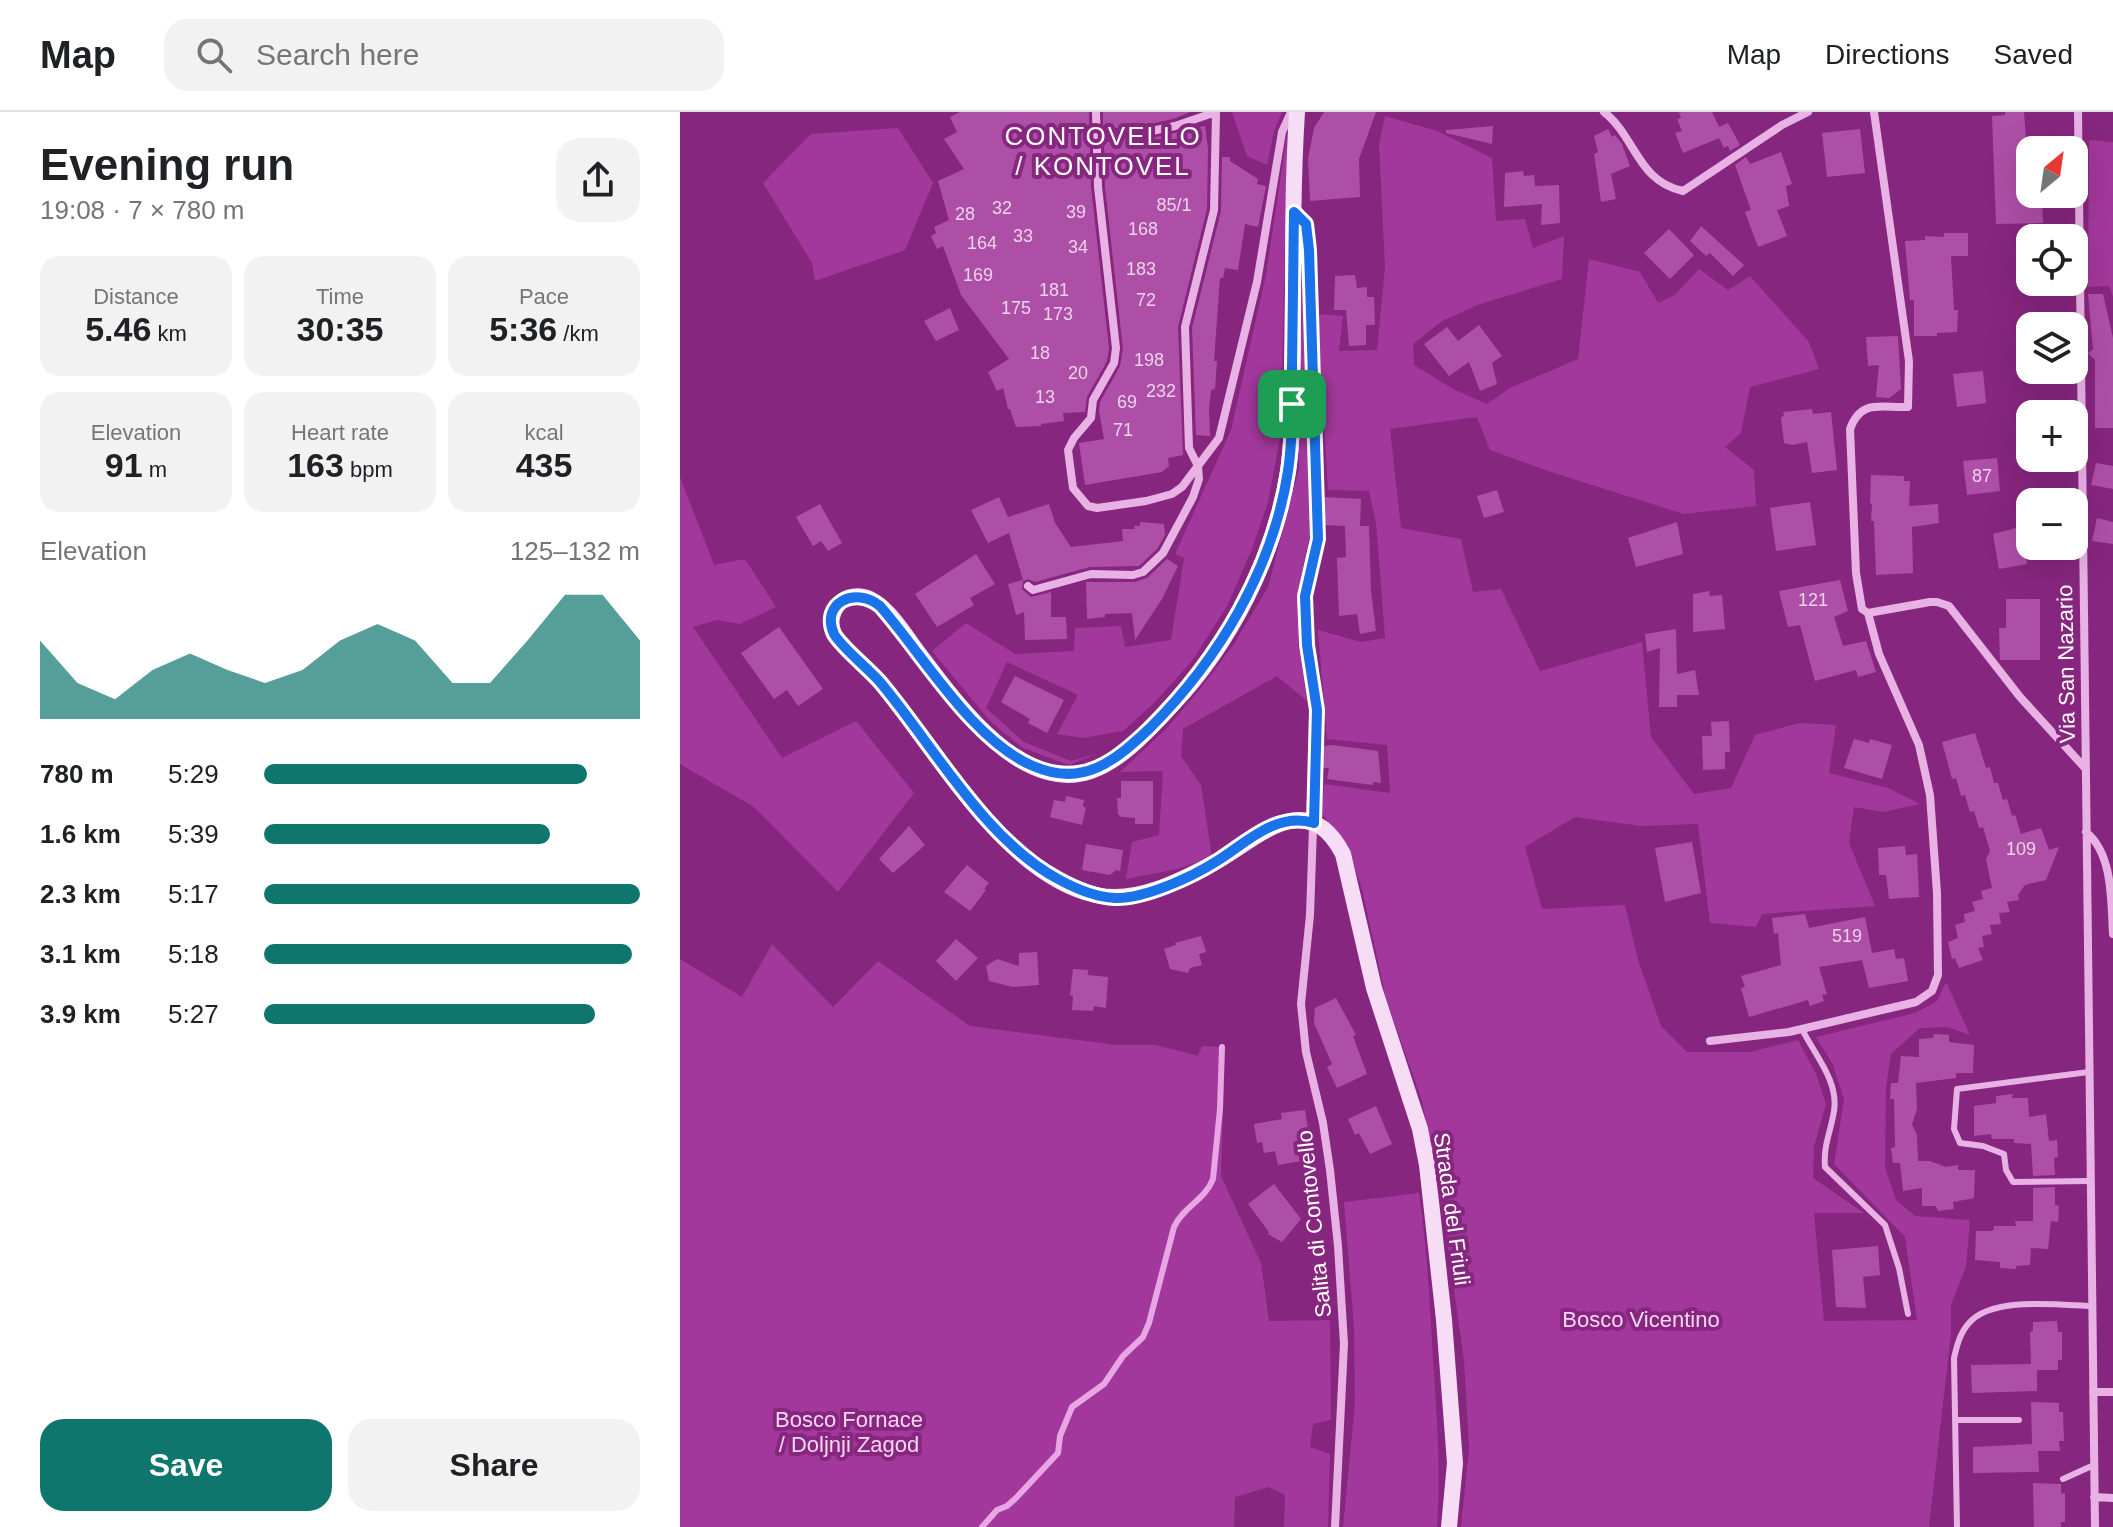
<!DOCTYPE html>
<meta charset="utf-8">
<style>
:root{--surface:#fff;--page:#f2f2f2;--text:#202124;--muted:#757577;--line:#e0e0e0;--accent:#0f766e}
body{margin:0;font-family:Helvetica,sans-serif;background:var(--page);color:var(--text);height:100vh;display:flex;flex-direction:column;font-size:30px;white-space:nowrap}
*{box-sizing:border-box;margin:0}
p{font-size:26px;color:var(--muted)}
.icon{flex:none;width:44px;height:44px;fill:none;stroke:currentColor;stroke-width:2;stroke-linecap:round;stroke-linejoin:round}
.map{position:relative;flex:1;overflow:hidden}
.drawer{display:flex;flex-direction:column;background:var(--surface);width:680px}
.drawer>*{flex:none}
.needle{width:52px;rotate:29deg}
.fabs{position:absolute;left:1336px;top:24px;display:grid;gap:16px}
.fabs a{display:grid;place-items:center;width:72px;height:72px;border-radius:16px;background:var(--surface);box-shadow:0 8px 32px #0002;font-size:40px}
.pin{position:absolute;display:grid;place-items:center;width:68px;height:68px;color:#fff;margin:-34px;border-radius:16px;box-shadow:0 4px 12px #0006}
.round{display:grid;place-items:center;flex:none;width:84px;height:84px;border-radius:24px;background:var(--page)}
.summary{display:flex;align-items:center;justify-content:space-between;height:136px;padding:0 40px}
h1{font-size:44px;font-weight:700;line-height:60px}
.metrics{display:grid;grid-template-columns:repeat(3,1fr);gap:12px;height:136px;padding:8px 40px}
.metrics div{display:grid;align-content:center;border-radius:20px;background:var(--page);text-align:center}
.metrics b{font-size:34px;font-weight:700}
.metrics small{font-size:22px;font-weight:400}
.metrics p{font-size:22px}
.chart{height:224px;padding:16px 40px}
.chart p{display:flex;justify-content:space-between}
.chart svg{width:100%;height:144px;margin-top:8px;fill:var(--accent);opacity:.7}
.primary-button{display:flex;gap:16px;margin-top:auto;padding:16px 40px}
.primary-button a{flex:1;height:92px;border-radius:24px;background:var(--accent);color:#fff;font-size:32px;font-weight:700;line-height:92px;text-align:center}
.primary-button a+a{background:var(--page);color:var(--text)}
ul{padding:0 40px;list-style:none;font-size:26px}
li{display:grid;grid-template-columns:128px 96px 1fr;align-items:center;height:60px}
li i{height:20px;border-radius:10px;background:var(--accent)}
header{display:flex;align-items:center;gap:48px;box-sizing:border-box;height:112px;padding:0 40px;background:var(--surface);border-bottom:2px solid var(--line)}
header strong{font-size:38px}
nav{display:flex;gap:44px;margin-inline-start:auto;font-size:28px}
.search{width:560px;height:72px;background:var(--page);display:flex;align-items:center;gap:20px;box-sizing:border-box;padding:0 28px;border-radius:24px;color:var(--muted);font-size:30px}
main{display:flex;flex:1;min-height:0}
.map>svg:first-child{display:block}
.green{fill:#a2389b}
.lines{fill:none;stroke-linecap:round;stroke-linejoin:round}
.stream{stroke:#e9a6e5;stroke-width:6}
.building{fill:#ae4fa7}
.minor-tunnel{stroke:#994792;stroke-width:8;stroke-dasharray:8 4;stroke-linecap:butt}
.service{stroke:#e8b2e5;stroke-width:6}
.minor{stroke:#e8b2e5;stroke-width:8}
.secondary{stroke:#f7dcf5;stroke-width:16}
.route-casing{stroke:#fff;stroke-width:16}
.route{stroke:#1a73e8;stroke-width:10}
.labels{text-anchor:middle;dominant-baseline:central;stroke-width:8;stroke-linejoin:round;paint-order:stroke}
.number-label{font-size:18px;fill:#ebd3e9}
.street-label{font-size:22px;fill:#fff;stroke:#87267f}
.park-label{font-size:22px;fill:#f7d6f4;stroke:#87267f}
.quarter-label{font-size:26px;letter-spacing:2px;fill:#fff;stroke:#87267f}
</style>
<header>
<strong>Map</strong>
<div class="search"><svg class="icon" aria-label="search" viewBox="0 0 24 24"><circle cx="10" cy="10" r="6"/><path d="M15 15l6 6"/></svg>Search here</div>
<nav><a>Map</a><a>Directions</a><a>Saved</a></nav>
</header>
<main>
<section class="drawer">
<div class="summary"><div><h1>Evening run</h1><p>19:08 · 7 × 780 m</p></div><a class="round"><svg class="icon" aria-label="share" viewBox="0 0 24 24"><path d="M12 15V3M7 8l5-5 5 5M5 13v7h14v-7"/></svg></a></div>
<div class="metrics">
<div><p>Distance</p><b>5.46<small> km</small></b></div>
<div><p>Time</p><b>30:35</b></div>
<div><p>Pace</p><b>5:36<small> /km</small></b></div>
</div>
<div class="metrics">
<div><p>Elevation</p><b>91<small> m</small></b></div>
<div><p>Heart rate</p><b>163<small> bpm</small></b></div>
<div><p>kcal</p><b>435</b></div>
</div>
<div class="chart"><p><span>Elevation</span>125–132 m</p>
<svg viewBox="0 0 160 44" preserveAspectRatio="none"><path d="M0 44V20L10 33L20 38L30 29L40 24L50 29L60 33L70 29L80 20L90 15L100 20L110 33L120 33L130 20L140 6L150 6L160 20V44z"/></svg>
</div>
<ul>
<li><b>780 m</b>5:29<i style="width:86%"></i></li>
<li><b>1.6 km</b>5:39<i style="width:76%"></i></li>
<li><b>2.3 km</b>5:17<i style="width:100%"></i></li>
<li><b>3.1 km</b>5:18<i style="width:98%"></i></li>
<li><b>3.9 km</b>5:27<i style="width:88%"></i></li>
</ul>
<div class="primary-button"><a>Save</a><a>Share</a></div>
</section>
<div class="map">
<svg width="1433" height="1415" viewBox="0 0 1433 1415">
<rect width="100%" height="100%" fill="#87267f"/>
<!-- green -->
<path class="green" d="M552 0H602L594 19 587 53 567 44Z
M705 4 757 19 812 46 816 109 845 107 853 136 884 124 882 167 800 192 762 209 733 232 734 253 773 277 807 292 830 276 898 247 909 147 960 160 978 191 995 183 1019 157 1048 178 1070 164 1129 230 1139 257 1070 275 1061 321 1045 335 1074 358 1076 394 1004 402 874 361 810 338 797 305 710 317 721 416 781 427 793 480 821 477 860 559 962 530 971 625 1014 682 1051 676 1075 623 1119 611 1156 613 1149 661 1208 676 1240 692 1203 700 1174 695 1169 731 1195 794 1082 802 1076 815 1030 811 1018 712 961 714 895 705 845 735 862 797 945 793 958 848 981 914 1007 940H1070L1118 928 1136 962 1146 992 1134 1034 1133 1066 1184 1101H1134L1144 1209 1237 1208 1225 1125 1154 1052 1164 987 1153 953 1136 925 1235 901 1257 889 1266 870 1290 923 1267 915 1240 916 1211 942 1206 975 1205 1056 1216 1088 1235 1104 1290 1108 1286 1154 1271 1193V1221L1249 1415H781L789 1336 784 1248 761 1086 742 989 706 887 682 777 668 736 642 702 644 672 710 681 707 633 647 627 638 518 681 530 705 526 696 410 689 379 648 378 638 202 663 204 659 239 697 238 705 155 699 32Z
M218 16 253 71 225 138 135 169 132 151 83 71 131 22Z
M607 22 601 321 588 390 572 437 547 494 512 549 474 591 443 619 403 626 377 622 398 583 327 550 306 596 344 630 391 649 416 642 389 653 343 636 310 609 252 539 286 511 335 542 394 539 395 516 441 514 445 535 491 528 504 446 495 442 551 318 586 163Z
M1409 28 1433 30V185L1429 174 1408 175Z
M621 126 630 421 619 475 618 530 627 589 597 564 503 617 501 644 521 673 532 745 497 757 446 767 452 730 479 723 483 659 440 660 486 617 521 576 554 532 588 475 619 357Z
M0 365 34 453 65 447 96 495 60 512 37 508 13 515 102 646 176 609 234 681 158 780 74 695 0 652Z
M92 832 153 895 198 849 290 914 437 933H476L518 944 522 934 542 935 543 1000 541 1064 581 1151 589 1209 650 1208 651 1308 633 1312 630 1335 650 1342 648 1415H604L605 1383 589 1375 555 1385 554 1415H0V847L62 885Z
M739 1081C747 1136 750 1192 753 1248 757 1304 761 1359 757 1415H663L675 1291 674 1215 664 1090Z"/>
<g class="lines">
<!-- stream -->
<path class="stream" d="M302 1415 317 1398 327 1394 336 1386 378 1341 380 1324 392 1295 424 1272 443 1244 463 1225 469 1211 494 1115C503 1095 525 1088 533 1067L540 997 542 935"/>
</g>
<!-- building -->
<path class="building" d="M280 0H409L411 75 429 236 427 249 407 285 405 300 383 301 384 309 361 312V314L336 315 330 297H328L323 276 317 279 308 260 329 247 281 183 263 134 257 137 251 124 256 121 254 115 269 108 258 69 284 57 264 27 277 20 270 5Z
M423 0H510L493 7 456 15 451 23 453 27 459 29 525 14 528 37 527 97 498 215 503 343 488 346 489 354 482 360 405 373 399 331 424 327 419 299 420 290 440 254 443 237 425 75 424 30 443 29 447 22 441 16H423Z
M644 0H696L679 47 680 85 630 89 628 47 634 16Z
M999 0H1032L1039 15 1048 11 1060 33 1050 39 1048 34 1044 36 1039 26 1003 41 995 21 1002 19 997 7 1001 6Z
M1325 0H1344L1350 82H1362L1363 111 1316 112 1312 4 1325 3Z
M813 14 812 32 766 21V18Z
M928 17 932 25 935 23 942 32 950 54 931 62 936 87 921 90 914 42 918 40 914 24Z
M1180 17 1185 61 1147 65 1142 21Z
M1101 40 1112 72 1106 74 1109 94 1097 98 1107 124 1078 135 1065 100 1071 98 1055 53 1066 45 1070 52Z
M542 45H550V49L578 67 577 72 586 74 578 115 565 112 558 158 545 156 543 166H540L534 249H537L535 277 531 278 529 297 530 324 516 323 512 216 541 99Z
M843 59 844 64 854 63 855 74 879 73 880 111 861 113 862 92 824 95 825 61Z
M1021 114 1064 153 1053 164 1030 141 1026 144 1010 129Z
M989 117 1014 143 990 167 964 141Z
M1264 121H1288V144H1271L1274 198H1278L1277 220 1257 221V224H1234V188H1230L1225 129 1245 128V124L1264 125Z
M675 163 677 176 687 175V185H694L695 213H686V233L669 234 666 198H654L655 164Z
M1408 182H1423L1433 226V316H1415V248L1408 241 1413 237Z
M270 196 279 218 256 229 244 209Z
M799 213 822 244 812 251 817 272 800 279 789 250 769 264 744 232 767 215 778 229Z
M1218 224 1221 277 1209 286 1196 285 1199 253 1188 254 1186 225Z
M1303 259 1306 291 1277 295 1273 262Z
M1132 297 1133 302 1151 300 1157 358 1132 361 1127 330 1113 333 1104 331 1101 305 1104 304 1103 300Z
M1317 346 1320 379 1287 383 1283 349Z
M1416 351 1433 354V377L1411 373Z
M1191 363 1224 364V369H1230L1229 394 1258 392 1259 411 1232 415 1233 461 1196 463 1194 409H1191L1192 392 1190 391Z
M817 378 824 400 804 406 797 384Z
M319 385 328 405 369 392 375 411 391 435 443 429 442 417H455L454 414H460V410L484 412 485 423 477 437 459 454 410 455 355 470 348 467 343 469 342 477 351 485 371 480V505H386L387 527 345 528 344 500 336 503 328 472 343 468 329 421 308 431 291 398Z
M644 385 681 387 680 414H689L691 479 696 519 680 522 677 502 659 504 657 446 666 445 665 414 645 413Z
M1130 390 1136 433 1096 439 1090 396Z
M140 392 162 431 148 439 141 429 133 434 116 405Z
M1417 406 1433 410V432L1412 429Z
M997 410 1003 442 956 455 948 426Z
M1336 416 1339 425H1342L1347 452 1319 457 1313 422Z
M296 442 315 472 290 486 294 493 257 515 235 482Z
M487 447 498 454 482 487 455 528 452 501 425 502V505L407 507 406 470H455L467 466Z
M1160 468 1168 499 1154 505 1163 534 1186 529 1196 560 1178 565 1176 558 1135 569 1120 513 1108 515 1099 479Z
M1029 479 1030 484 1042 483 1045 517 1013 520V482Z
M1326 487H1360V548H1320L1319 516H1326Z
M99 515 143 577 118 594 107 578 94 587 61 541Z
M996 517 997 562 1015 558 1019 583H997V595H979L980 536 967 540 965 522Z
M335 564 384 588 367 621 348 611 350 607 321 590Z
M1049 609 1050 640H1045V657L1023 658 1022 624H1032L1031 610Z
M1295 621 1306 656 1310 655 1314 671H1318L1323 688 1327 687 1332 704 1335 703 1341 722 1361 716 1369 738 1379 735 1366 768 1345 773 1338 783 1339 788 1327 790 1330 800 1319 801 1321 812 1310 813 1312 822 1302 824 1304 835 1298 836 1303 848 1279 856 1275 846 1272 847 1268 830 1278 826 1275 813 1285 810 1284 802 1295 799 1292 790 1303 787 1301 779 1312 776 1306 747 1310 739 1303 715 1299 716 1294 699 1290 700 1285 683 1281 684 1276 666 1272 667 1262 630Z
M1174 627 1189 631 1190 627 1212 633 1202 667 1164 656Z
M652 633 698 639 701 671 693 670V673L647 667 649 656H642L643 634Z
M441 669H473V712H455V706L441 705 438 702 437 686H441Z
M386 684 404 688 403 694 406 696 402 713 370 705 374 688 385 690Z
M229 714 245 733 213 761 199 747Z
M1012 730 1021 781 985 790 975 736Z
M406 732 443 738 440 759 436 758 430 763 402 758Z
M1225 734 1226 743 1237 742 1239 785 1209 787 1206 763H1199L1198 736Z
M287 753 309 771 304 777 306 778 290 799 264 780Z
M1125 802 1129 816 1185 805 1192 841 1214 837 1216 847 1224 846 1228 869 1189 876 1182 848 1139 855 1147 882 1142 883 1144 889 1130 894 1128 888 1069 905 1061 876 1065 875 1061 864 1101 853 1098 821 1094 822 1092 806Z
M521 824 526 840 519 842 522 853 510 856 508 861 490 857 484 837 496 833 495 831Z
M276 827 298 846 276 869 256 849Z
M357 840 359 873 333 875 309 869 306 854 317 847 339 854V841Z
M393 857 408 858V863L428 865 426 896 414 894 413 899 392 898 393 884 390 883Z
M656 886 676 923 673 924 687 962 657 976 647 955 652 952 634 911 635 896Z
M1254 922 1269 923V930L1294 933 1293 961H1276V966L1236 971 1237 997 1232 1012 1237 1023 1238 1049H1250L1266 1055 1278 1053V1058H1295L1294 1086 1273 1090 1274 1097 1258 1099 1256 1094H1242V1076L1223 1079 1220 1051H1213L1211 1036 1215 1035 1214 987H1210L1211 971H1218L1221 944 1239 945V927L1253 926Z
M1333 982 1332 986H1348L1349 1005 1366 1002 1369 1029 1377 1028 1378 1045 1374 1046 1375 1063 1353 1064 1351 1032 1334 1031V1027H1312L1311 1022 1294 1024V994L1316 991V984Z
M696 994 712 1032 690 1042 679 1021 675 1023 668 1007Z
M625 998 633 1047 598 1053 595 1039 584 1041 582 1030 577 1031 574 1012 602 1007 601 1001Z
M594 1072 621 1107 602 1130 588 1122 589 1120 568 1092Z
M1375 1075V1093L1379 1094 1378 1110 1371 1109 1368 1137 1351 1136 1350 1153 1336 1154V1157L1320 1156V1150L1295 1148 1296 1119H1313L1314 1114H1336L1335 1109H1353V1076Z
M1198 1134 1200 1163 1183 1165 1186 1196 1156 1195 1152 1138Z
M1377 1209 1378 1220H1382V1248H1378V1258H1357V1279L1292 1281 1291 1253 1351 1252 1350 1220 1353 1219V1210Z
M1351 1290 1379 1291V1300H1383L1384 1329H1379L1380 1339H1358L1359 1360 1293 1361V1335L1352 1332Z
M1353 1371 1381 1372V1382L1385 1381V1410H1381V1415H1354Z"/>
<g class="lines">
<!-- minor-tunnel -->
<path class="minor-tunnel" d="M440 23 458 22"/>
<!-- service -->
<path class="service" d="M1122 917C1134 942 1159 969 1154 999 1151 1019 1143 1034 1145 1055L1205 1113 1219 1156 1228 1202
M1409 960 1277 977 1274 1017 1280 1031 1303 1034 1324 1042 1326 1058 1333 1070 1410 1069
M1277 1308H1339
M1383 1367 1414 1353
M1277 1415 1274 1246C1277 1233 1280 1221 1289 1211 1312 1184 1379 1193 1412 1194"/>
<!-- minor -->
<path class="minor" d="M416 0 418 75 436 236 434 251 413 288 411 306 394 326 388 338 393 376 408 394 417 396 466 389 492 382 502 375 539 326 577 170 602 20 611 0
M924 0C956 25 957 69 1003 79L1102 13 1128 0
M1398 0 1415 1415
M458 22 495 14 536 0
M417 23H440
M614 100 626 112 629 138 638 427 625 484 627 533 637 598 630 803 621 892 626 940 643 1011 650 1058 658 1134 664 1232 655 1415
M348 474 353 478 411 462 453 463 463 460 483 441 513 385 519 367 518 354 509 336 505 215 534 98 536 2
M1188 501 1250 490H1257L1269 494 1340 585 1405 656
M1406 720C1433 742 1431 788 1433 822
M1030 929 1109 920 1236 890 1252 879 1258 863 1257 781 1250 683 1239 633 1199 542 1188 501 1182 497 1176 461 1170 317C1181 287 1200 296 1228 295L1229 249 1194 0
M1413 1280H1433
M1414 1385 1433 1386"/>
<!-- secondary -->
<path class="secondary" d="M617 0C612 79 613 158 613 237 612 277 614 320 608 360 594 445 551 531 492 593 468 618 444 647 411 659 342 683 276 591 240 543 227 526 213 502 195 490 185 483 172 482 162 489 153 496 149 509 153 520 158 532 191 559 201 571 258 639 325 763 416 783 455 792 498 770 532 752 577 728 626 672 663 742L694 876 740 1017 747 1053 764 1208 775 1351 769 1415"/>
</g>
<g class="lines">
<defs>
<path id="route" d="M614 100 626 112 629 138 638 427 625 484 627 533 637 598 634 711C597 699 566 731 537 749 512 765 464 787 435 786 414 785 396 777 378 767 305 728 253 633 200 570 189 557 161 535 154 522 140 491 175 474 200 494 244 544 292 628 353 654 403 676 435 649 470 616 539 547 593 457 608 359 613 326 612 290 612 257 613 204 613 152 614 100Z"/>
</defs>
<!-- route casing -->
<use href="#route" class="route-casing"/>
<!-- route -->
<use href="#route" class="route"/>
</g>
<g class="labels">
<!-- number labels -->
<g class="number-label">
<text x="494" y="93">85/1</text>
<text x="322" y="96">32</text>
<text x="396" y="100">39</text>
<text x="285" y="102">28</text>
<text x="463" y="117">168</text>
<text x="343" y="124">33</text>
<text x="302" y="131">164</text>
<text x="398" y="135">34</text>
<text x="461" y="157">183</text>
<text x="298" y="163">169</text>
<text x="374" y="178">181</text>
<text x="466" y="188">72</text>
<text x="336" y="196">175</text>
<text x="378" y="202">173</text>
<text x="360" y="241">18</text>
<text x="469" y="248">198</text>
<text x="398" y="261">20</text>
<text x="481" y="279">232</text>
<text x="365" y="285">13</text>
<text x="447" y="290">69</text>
<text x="443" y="318">71</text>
<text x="1302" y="364">87</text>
<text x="1133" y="488">121</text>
<text x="1341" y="737">109</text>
<text x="1167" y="824">519</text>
</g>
<!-- street labels -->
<g class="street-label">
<text transform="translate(1386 552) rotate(-91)">Via San Nazario</text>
<text transform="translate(772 1097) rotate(82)">Strada del Friuli</text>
<text transform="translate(634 1112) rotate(-96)">Salita di Contovello</text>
</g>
<!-- park labels -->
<g class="park-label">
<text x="961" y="1207">Bosco Vicentino</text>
<text x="169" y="1307">Bosco Fornace<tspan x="169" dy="25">/ Doljnji Zagod</tspan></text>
</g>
<!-- quarter labels -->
<g class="quarter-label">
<text x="423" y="24">CONTOVELLO<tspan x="423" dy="30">/ KONTOVEL</tspan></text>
</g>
</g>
</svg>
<div class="fabs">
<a><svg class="needle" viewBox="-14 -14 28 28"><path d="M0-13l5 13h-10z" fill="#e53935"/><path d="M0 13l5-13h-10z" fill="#757577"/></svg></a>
<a><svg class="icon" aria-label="locate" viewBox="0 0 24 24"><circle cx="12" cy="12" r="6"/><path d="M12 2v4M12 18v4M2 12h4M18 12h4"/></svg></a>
<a><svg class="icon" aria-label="layers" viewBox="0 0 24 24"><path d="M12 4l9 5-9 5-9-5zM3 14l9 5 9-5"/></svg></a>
<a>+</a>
<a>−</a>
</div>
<div class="pin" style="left:612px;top:292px;background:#1e9e55"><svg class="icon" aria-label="arrive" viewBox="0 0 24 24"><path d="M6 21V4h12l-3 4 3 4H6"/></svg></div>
</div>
</main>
